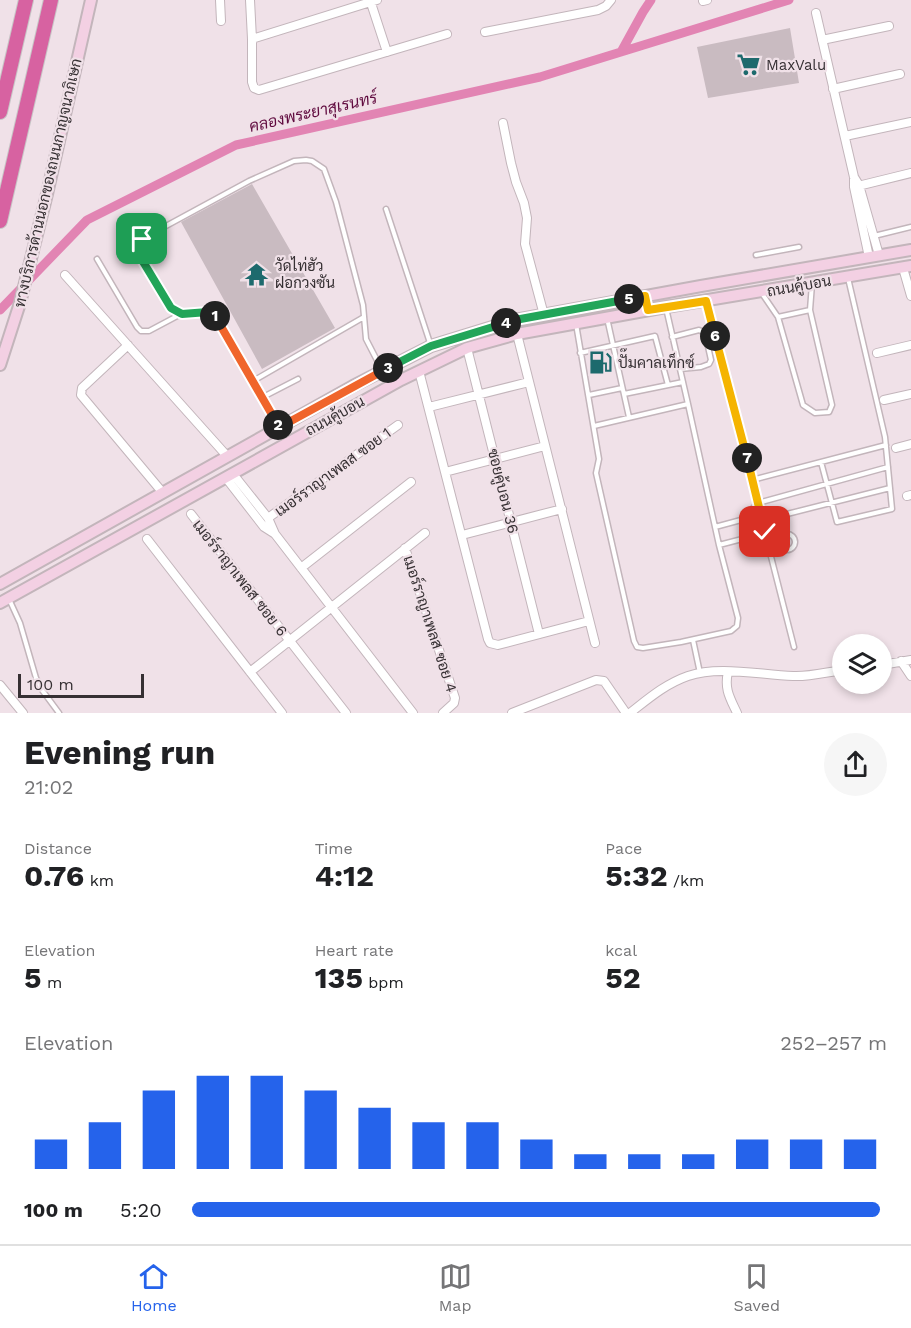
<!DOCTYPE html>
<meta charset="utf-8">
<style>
:root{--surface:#fff;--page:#f6f6f6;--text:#202124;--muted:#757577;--line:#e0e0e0;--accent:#2563eb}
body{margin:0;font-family:"Work Sans",Sarabun,sans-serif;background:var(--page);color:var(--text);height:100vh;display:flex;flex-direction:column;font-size:22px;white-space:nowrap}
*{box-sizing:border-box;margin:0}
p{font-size:20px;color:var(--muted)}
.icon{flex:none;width:33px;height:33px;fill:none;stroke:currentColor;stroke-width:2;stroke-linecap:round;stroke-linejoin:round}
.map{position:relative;height:713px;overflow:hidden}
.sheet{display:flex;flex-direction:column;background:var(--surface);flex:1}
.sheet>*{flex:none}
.buttons{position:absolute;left:832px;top:634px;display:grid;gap:12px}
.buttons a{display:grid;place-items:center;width:60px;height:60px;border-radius:50%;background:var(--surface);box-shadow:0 3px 9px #0003;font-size:30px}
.scale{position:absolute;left:18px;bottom:15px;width:126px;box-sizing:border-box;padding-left:6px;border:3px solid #363033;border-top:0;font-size:16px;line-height:21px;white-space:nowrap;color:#363033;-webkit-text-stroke:4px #f0e1e8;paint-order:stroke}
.pin{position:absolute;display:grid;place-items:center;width:51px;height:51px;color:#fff;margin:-26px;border-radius:12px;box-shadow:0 3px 9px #0006}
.km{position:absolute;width:30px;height:30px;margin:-15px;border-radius:50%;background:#222;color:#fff;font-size:16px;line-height:30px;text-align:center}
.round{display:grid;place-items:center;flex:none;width:63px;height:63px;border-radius:32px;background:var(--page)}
.summary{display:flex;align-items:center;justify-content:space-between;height:102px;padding:0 24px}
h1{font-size:33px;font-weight:700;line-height:45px}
.stats{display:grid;grid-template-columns:repeat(3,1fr);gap:9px;height:102px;padding:6px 24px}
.stats div{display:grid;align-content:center}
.stats b{font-size:30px;font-weight:700}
.stats small{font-size:16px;font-weight:400}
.stats p{font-size:16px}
.chart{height:168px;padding:12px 24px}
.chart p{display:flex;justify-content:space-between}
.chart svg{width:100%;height:108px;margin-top:6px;stroke:var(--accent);stroke-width:6}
ul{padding:0 24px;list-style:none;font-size:20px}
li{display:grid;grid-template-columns:96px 72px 1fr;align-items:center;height:45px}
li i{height:15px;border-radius:8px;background:var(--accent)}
.dock{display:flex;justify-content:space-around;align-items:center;height:84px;border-top:2px solid var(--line);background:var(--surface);font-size:16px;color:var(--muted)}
.dock a{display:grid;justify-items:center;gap:3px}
.dock .active{color:var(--accent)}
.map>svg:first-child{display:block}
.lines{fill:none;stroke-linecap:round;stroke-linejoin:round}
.canal{stroke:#e284b3;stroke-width:9}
.building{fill:#c9bbc1}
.lane-casing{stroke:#c3b5bb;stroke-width:7}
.street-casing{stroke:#c3b5bb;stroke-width:10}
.secondary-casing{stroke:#c3b5bb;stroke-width:14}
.highway-casing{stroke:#c7c5c6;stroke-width:16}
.lane{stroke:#fff;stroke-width:4}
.street{stroke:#fff;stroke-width:8}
.secondary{stroke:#f3d0e3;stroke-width:10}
.highway{stroke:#d762a1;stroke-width:14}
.split-1-casing{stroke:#fff;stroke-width:12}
.split-2-casing{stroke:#fff;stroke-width:12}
.split-3-casing{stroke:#fff;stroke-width:12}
.split-4-casing{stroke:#fff;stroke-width:12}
.split-5-casing{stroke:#fff;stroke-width:12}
.split-6-casing{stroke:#fff;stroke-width:12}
.split-7-casing{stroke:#fff;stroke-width:12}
.split-8-casing{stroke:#fff;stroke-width:12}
.split-1{stroke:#22a559;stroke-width:8}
.split-2{stroke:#f0652b;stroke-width:8}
.split-3{stroke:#f0652b;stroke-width:8}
.split-4{stroke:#22a559;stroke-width:8}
.split-5{stroke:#22a559;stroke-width:8}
.split-6{stroke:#f5b400;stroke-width:8}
.split-7{stroke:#f5b400;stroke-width:8}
.split-8{stroke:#f5b400;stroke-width:8}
.labels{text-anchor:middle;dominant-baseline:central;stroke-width:4.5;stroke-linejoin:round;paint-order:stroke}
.poi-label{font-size:15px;fill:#363033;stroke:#f0e1e8;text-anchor:start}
.street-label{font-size:15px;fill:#363033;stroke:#f0e1e8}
.water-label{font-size:16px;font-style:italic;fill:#600b3f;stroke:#f0e1e8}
</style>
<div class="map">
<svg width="911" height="713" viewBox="0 0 911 713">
<rect width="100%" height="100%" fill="#f0e1e8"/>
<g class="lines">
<!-- canal -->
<path class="canal" d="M621 52 643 12 651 0
M0 310 87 220 236 145 540 77 789 0"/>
</g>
<!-- building -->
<path class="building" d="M790 28 799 83 708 98 697 47Z
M252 184 335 328 262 369 181 222Z"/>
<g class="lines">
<defs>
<path id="lane" d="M386 209 431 346
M874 236 911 227
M756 255 799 247
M97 259 137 327 141 331H149L181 314
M761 292 778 317 810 310
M706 302 765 533 719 545
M778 317 803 405 815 413 829 412 832 405 810 310 812 284
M607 318 629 417
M576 324 599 459 596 473 634 641 637 647 643 648 681 642 731 631 737 626 738 618 719 545 688 404
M672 337 699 330 705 333 711 360 709 364 701 367 680 369
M580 353 655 336 668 385
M253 381 364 317
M624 394 683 382
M589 395 622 388
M263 397 298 379
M279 426 216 317 208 312 182 313 171 308 139 254 137 248 142 239 249 181 294 161 306 160 312 161 324 169 336 202 363 305 366 339 382 370
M594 426 688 404 666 308
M821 462 837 522 892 509 885 437 848 278
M752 480 886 445
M715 527 741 520 758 503 888 467
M765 533 794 647
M779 542a8 8 0 1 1 16 0a8 8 0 1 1-16 0Z
M783 534 779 516 890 488
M9 599 20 623 36 678 42 690 59 713
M693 640 700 673"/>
<path id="street" d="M220 0 221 21
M250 0 252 39V82L254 88 259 90 447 34
M370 0 387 52
M703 1 707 0
M816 13 854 177V187L869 257
M485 32 598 10 606 6 611 0
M252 39 377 0
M822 40 889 26
M833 89 900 74
M503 123 511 163 516 182 524 203 527 218 525 244 544 315
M845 136 911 122
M854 177 859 185 879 255
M854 187 911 173
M903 268 911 296
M65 275 227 456
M517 334 595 643
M128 345 82 388 81 395 163 493
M467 348 539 634
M877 353 911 345
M419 371 488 639 490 643 498 645 589 621
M884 400 911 394
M429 407 529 382
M896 448 911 444
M445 472 545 446
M233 474 268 518 275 534 413 713
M226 478 264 527 275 534
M907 496 911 495
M191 514 346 713
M268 518 398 425
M462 535 562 509
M147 539 282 713
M405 548 455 698 454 703 443 713
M301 568 411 482
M901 661 911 676
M882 665 911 660
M250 672 425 533
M728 672C724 689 730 698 737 713
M0 685 23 713
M512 713 596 680 604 681 626 713
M630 713C648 699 665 684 688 676 719 665 760 675 793 676 809 677 827 672 843 670"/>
<path id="secondary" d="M0 365 20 303 47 194 91 0
M0 584 353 386 431 346 515 320 701 286 911 250
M0 603 401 380 467 348 517 334 666 307 911 266"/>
<path id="highway" d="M0 112 26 0
M0 221 51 0"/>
</defs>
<!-- lane casing -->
<use href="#lane" class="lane-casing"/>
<!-- street casing -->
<use href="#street" class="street-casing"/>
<!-- secondary casing -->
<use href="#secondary" class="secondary-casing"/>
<!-- highway casing -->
<use href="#highway" class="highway-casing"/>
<!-- lane -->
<use href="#lane" class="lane"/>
<!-- street -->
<use href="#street" class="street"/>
<!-- secondary -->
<use href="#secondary" class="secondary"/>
<!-- highway -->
<use href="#highway" class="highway"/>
</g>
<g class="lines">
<defs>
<path id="split-1" d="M142 239C138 245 137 248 139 255L171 308 182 314 208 312 215 316"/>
<path id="split-2" d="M215 316 278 425"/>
<path id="split-3" d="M278 425 280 427 388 368"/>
<path id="split-4" d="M388 368 431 346 506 323"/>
<path id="split-5" d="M506 323 515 320 629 299"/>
<path id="split-6" d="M629 299 645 296 648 310 706 301 715 336"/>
<path id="split-7" d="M715 336 747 458"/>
<path id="split-8" d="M747 458 765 532"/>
</defs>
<!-- split-1 casing -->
<use href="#split-1" class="split-1-casing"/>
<!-- split-2 casing -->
<use href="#split-2" class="split-2-casing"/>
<!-- split-3 casing -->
<use href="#split-3" class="split-3-casing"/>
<!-- split-4 casing -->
<use href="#split-4" class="split-4-casing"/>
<!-- split-5 casing -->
<use href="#split-5" class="split-5-casing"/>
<!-- split-6 casing -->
<use href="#split-6" class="split-6-casing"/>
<!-- split-7 casing -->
<use href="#split-7" class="split-7-casing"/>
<!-- split-8 casing -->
<use href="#split-8" class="split-8-casing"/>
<!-- split-1 -->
<use href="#split-1" class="split-1"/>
<!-- split-2 -->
<use href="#split-2" class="split-2"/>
<!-- split-3 -->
<use href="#split-3" class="split-3"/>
<!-- split-4 -->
<use href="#split-4" class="split-4"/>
<!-- split-5 -->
<use href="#split-5" class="split-5"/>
<!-- split-6 -->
<use href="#split-6" class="split-6"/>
<!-- split-7 -->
<use href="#split-7" class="split-7"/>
<!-- split-8 -->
<use href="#split-8" class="split-8"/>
</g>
<!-- icons -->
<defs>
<symbol id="supermarket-bare" viewBox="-9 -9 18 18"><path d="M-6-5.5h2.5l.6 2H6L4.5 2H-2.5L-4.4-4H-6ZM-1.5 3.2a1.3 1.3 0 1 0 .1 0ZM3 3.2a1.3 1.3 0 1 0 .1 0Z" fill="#1d6a6d" stroke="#f0e1e8" stroke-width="2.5" paint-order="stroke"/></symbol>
<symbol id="temple-bare" viewBox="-9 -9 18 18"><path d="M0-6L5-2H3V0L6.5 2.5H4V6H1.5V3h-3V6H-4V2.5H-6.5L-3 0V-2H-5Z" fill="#1d6a6d" stroke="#f0e1e8" stroke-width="2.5" paint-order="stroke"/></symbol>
<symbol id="fuel-bare" viewBox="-9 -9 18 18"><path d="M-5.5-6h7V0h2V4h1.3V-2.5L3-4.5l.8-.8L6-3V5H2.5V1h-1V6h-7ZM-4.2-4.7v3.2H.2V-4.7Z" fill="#1d6a6d" stroke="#f0e1e8" stroke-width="2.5" paint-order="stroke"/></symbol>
</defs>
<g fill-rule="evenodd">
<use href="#supermarket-bare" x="732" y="48" width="33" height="33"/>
<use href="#temple-bare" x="240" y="258" width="33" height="33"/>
<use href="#fuel-bare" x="584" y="346" width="33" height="33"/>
</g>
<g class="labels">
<!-- poi labels -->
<g class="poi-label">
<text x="766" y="65">MaxValu</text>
<text x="275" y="266">วัดไท่ฮัว<tspan x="275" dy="17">ฝอกวงซัน</tspan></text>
<text x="618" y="363">ปั๊มคาลเท็กซ์</text>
</g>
<!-- street labels -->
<g class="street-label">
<text transform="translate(48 183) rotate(-77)">ทางบริการด้านนอกของถนนกาญจนาภิเษก</text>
<text transform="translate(799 286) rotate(-10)">ถนนคู้บอน</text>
<text transform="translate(335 416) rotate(-29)">ถนนคู้บอน</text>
<text transform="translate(333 472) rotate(-36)">เมอร์ราญาเพลส ซอย 1</text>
<text transform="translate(503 491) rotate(76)">ซอยคู้บอน 36</text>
<text transform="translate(240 578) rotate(52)">เมอร์ราญาเพลส ซอย 6</text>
<text transform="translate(430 624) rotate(72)">เมอร์ราญาเพลส ซอย 4</text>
</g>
<!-- water labels -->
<g class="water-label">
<text transform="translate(313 112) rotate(-13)">คลองพระยาสุเรนทร์</text>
</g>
</g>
</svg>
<div class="buttons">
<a><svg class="icon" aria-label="layers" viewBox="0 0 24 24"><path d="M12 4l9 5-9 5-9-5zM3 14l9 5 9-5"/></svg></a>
</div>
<div class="scale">100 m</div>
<div class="pin" style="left:142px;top:239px;background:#1e9e55"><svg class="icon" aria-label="arrive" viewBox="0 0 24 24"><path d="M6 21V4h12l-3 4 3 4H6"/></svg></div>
<div class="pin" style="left:765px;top:532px;background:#d93025"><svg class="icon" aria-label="check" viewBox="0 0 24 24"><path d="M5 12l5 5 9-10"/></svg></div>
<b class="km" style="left:215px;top:316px">1</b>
<b class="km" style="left:278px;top:425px">2</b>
<b class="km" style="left:388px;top:368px">3</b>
<b class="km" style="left:506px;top:323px">4</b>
<b class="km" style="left:629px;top:299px">5</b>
<b class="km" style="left:715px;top:336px">6</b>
<b class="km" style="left:747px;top:458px">7</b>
</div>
<section class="sheet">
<div class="summary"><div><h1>Evening run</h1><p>21:02</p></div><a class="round"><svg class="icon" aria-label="share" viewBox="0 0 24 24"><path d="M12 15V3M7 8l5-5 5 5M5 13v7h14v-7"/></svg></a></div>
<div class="stats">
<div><p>Distance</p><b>0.76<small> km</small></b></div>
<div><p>Time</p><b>4:12</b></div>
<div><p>Pace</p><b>5:32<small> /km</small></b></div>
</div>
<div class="stats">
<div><p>Elevation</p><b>5<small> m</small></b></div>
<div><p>Heart rate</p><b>135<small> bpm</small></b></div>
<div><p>kcal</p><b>52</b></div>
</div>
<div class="chart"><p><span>Elevation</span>252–257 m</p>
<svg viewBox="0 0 160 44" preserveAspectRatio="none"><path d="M5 44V32M15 44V25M25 44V12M35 44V6M45 44V6M55 44V12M65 44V19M75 44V25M85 44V25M95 44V32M105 44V38M115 44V38M125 44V38M135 44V32M145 44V32M155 44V32"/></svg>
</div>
<ul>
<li><b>100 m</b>5:20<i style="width:99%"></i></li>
</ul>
</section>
<nav class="dock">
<a class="active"><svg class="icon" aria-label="home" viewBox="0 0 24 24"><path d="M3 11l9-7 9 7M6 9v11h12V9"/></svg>Home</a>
<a><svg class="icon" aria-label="map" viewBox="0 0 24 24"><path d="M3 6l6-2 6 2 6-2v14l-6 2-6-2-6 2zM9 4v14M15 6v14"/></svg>Map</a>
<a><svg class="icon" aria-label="saved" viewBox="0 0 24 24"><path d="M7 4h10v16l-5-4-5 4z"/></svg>Saved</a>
</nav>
